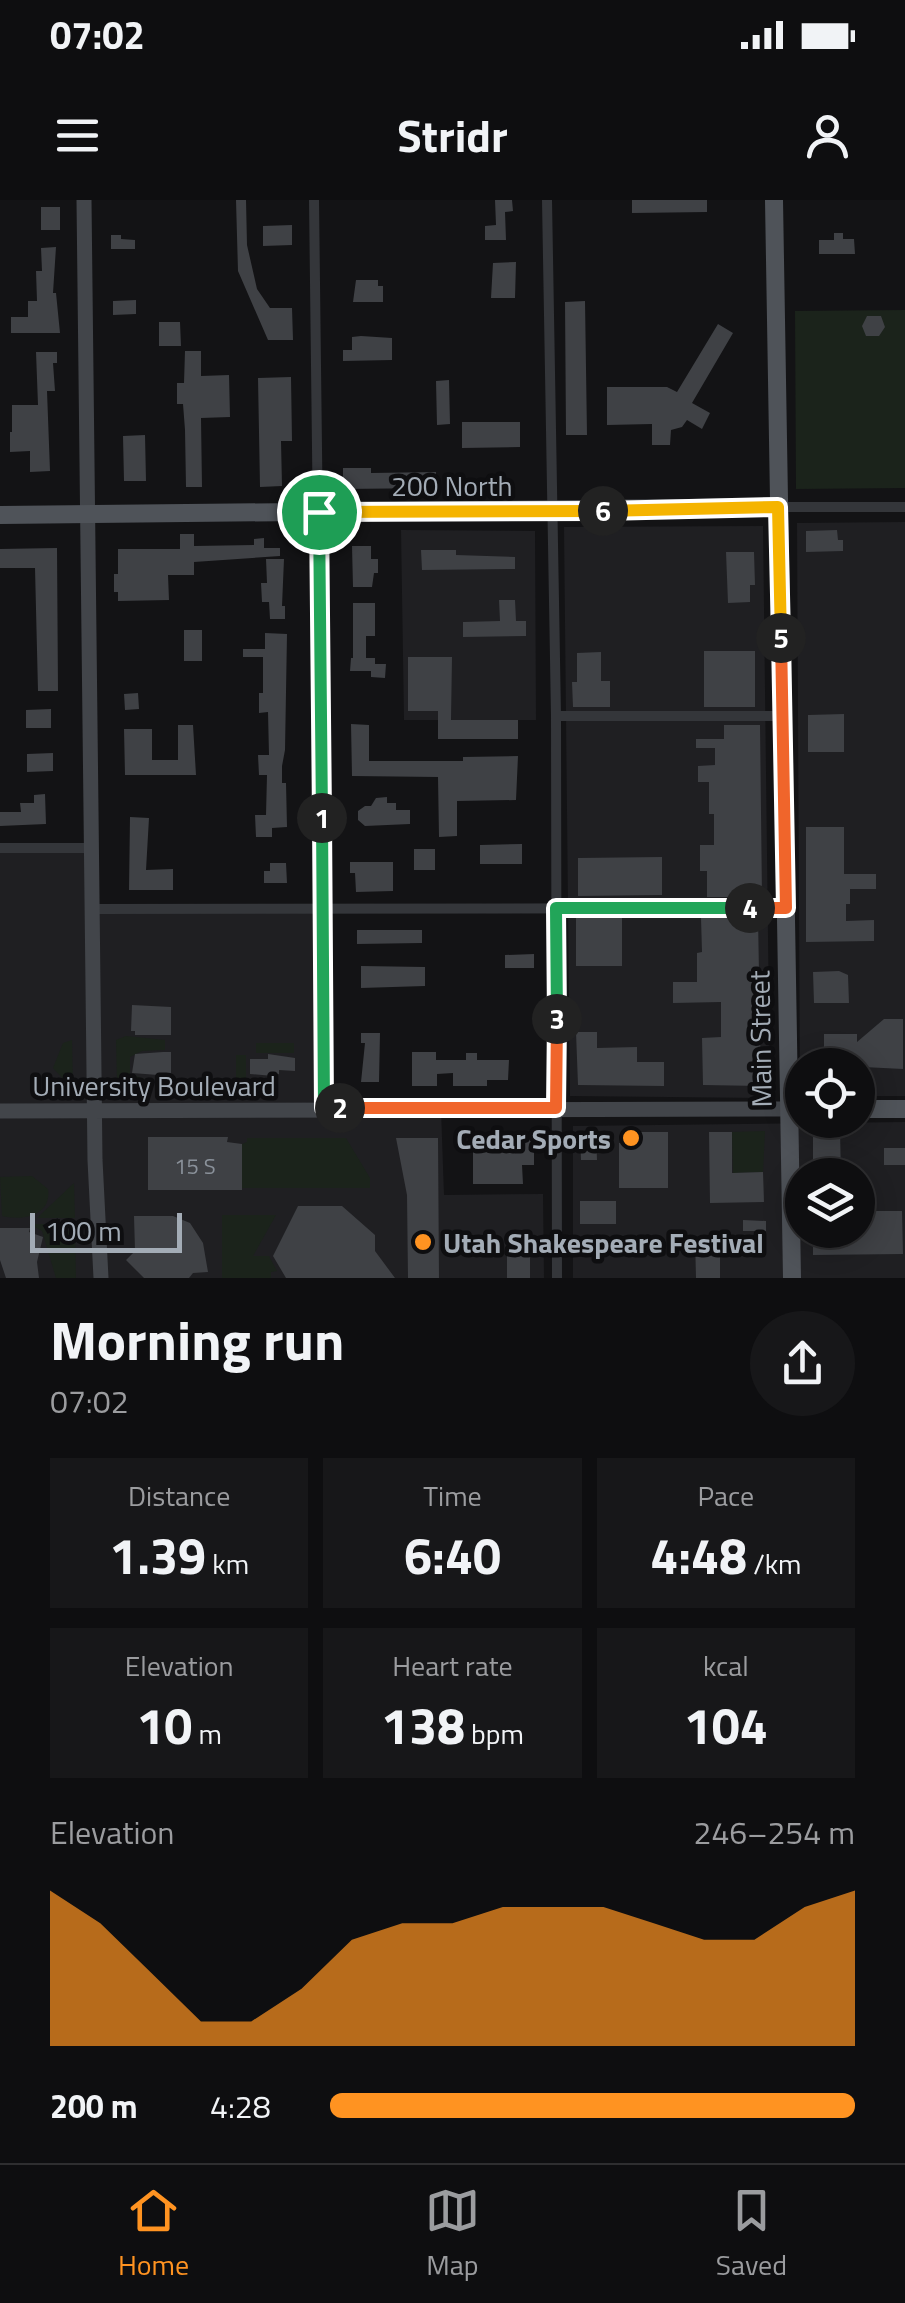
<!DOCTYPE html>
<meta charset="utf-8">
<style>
:root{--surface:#0e0e10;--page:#171719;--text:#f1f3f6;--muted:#9b9c9f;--line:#2e2e30;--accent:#ff9321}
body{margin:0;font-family:"Titillium Web",sans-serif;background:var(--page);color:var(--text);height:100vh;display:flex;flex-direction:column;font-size:38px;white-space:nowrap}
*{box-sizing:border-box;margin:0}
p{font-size:32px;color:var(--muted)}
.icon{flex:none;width:55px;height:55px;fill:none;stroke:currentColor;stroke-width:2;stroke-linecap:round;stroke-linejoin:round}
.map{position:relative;height:1078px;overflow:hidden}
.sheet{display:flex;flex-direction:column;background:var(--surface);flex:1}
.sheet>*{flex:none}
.fabs{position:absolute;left:785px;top:848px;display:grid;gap:20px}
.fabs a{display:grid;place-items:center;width:90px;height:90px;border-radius:50%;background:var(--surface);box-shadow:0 5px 25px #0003,0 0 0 2px var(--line);font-size:50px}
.scale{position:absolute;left:30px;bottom:25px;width:152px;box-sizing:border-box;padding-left:10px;border:5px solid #a3acb6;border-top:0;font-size:28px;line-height:35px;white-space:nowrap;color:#a3acb6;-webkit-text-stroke:8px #0e0e10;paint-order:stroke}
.pin{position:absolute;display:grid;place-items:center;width:85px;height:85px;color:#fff;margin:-42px;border:5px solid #fff;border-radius:50%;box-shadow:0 2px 10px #0007}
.km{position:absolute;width:50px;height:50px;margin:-25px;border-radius:50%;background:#222;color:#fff;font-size:28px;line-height:50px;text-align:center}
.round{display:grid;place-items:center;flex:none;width:105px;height:105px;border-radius:52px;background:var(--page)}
.summary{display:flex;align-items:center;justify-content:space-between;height:170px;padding:0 50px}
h1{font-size:55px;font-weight:700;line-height:75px}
.metrics{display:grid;grid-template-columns:repeat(3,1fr);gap:15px;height:170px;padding:10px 50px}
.metrics div{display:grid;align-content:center;border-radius:0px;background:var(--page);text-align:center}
.metrics b{font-size:50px;font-weight:700}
.metrics small{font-size:28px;font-weight:400}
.metrics p{font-size:28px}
.chart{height:280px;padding:20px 50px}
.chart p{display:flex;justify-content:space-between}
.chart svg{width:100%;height:180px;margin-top:10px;fill:var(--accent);opacity:.7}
ul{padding:0 50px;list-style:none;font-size:32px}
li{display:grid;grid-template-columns:160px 120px 1fr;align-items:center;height:75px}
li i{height:25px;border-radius:12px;background:var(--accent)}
.status{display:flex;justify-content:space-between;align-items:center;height:70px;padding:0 50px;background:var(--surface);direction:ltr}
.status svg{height:28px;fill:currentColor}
header{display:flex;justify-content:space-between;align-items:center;height:130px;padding:0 50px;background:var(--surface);font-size:45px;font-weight:700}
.tabs{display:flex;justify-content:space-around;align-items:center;height:140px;border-top:2px solid var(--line);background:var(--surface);font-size:28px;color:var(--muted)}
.tabs a{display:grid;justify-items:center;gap:5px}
.tabs .current{color:var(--accent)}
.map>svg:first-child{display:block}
.built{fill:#1f1f22;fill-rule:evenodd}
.green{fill:#1b231b}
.building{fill:#3f4145}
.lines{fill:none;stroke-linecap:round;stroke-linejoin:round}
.street{stroke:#34363a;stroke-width:10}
.secondary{stroke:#42454a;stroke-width:15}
.primary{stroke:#4f5359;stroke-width:18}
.split-1-casing{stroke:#fff;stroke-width:20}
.split-2-casing{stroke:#fff;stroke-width:20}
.split-3-casing{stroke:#fff;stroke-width:20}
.split-4-casing{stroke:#fff;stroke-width:20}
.split-5-casing{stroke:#fff;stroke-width:20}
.split-6-casing{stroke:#fff;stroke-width:20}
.split-7-casing{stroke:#fff;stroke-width:20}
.split-1{stroke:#22a559;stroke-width:12}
.split-2{stroke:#22a559;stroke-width:12}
.split-3{stroke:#f0652b;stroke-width:12}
.split-4{stroke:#22a559;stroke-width:12}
.split-5{stroke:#f0652b;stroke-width:12}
.split-6{stroke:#f5b400;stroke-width:12}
.split-7{stroke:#f5b400;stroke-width:12}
.poi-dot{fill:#ff9321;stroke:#0e0e10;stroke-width:4}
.labels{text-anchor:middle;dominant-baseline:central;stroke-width:9;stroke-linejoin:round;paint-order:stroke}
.number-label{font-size:22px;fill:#8a919a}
.street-label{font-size:28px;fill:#a3acb6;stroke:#0e0e10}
.poi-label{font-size:28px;font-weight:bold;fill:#a3acb6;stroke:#0e0e10;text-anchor:end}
</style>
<div class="status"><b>07:02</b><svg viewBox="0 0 49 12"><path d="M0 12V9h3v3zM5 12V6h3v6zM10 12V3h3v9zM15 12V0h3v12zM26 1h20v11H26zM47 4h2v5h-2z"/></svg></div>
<header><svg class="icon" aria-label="menu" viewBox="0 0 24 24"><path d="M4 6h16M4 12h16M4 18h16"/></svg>Stridr<svg class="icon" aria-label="person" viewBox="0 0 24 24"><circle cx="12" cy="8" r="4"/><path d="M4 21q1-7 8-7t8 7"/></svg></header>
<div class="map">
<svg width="905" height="1078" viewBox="0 0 905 1078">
<rect width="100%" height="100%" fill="#131315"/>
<!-- built -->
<path class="built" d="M905 322V896H858V865H802V897H800L797 323Z
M763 326 770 898 570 896 564 327Z
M401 330 535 331 536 520H404Z
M0 648H91L92 708 323 707 325 908 441 909 444 995 543 994 544 1078H0Z
M905 922V1078H573V926ZM802 975H858V1030H802Z"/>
<!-- green -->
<path class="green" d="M905 110V288L796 289 795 111Z
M126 836 165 840V850L142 851 130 857V874L145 879V890H125L117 881 116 840Z
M72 840 73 885 71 887 53 868 63 843Z
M256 843H294V853H256Z
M236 855H246V881H261V888H236Z
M765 931 763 972 733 973 732 932Z
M247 938H346L370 978V988H242V944L247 942Z
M32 976 48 989C52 1016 22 1021 2 1016L0 977Z
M74 983 75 1018H37Z
M222 1015H276L253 1056H269L277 1071 271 1072V1078H222Z
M29 1024H66L67 1031H75L76 1078H56L42 1031Z"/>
<!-- building -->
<path class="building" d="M236 0H246L247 45 257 89 270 108H292L293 140H268L238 71Z
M495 0H512L513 11 505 12 506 40H485V26L496 25Z
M632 0H707V12L632 13Z
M41 7H60V30H41Z
M292 25V45L263 46V26Z
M834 33H843V39H854L855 54H819V40H834Z
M111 35H121V39L135 40V49H111Z
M56 47 53 93H56L60 133H11V117H28V101H37L36 71H42L41 48Z
M516 62 515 98H491L493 63Z
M356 80H378V86H383V102H353Z
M136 100V114L113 115V101Z
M585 101 587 235H566L565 102Z
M867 116H881L885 127 879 136H866L862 126Z
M159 122H180L181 146H159Z
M718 124 733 133 692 203 710 213 702 229 687 220 682 227 671 230 670 245H652V224L607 225V187H667L677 192Z
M361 136 392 138V160L343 161V150H352V137Z
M185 151H201V176L229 175 230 217 201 218 202 287H186L185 230 183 204H177V183H184Z
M36 152H57V163H53L55 191H47L50 271 30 272V251L10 252V232H12V205H38Z
M291 177 292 241H281L282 286 260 287 258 178Z
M449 180 450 224 437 225 436 181Z
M462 222H520V247L462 248Z
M145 235 146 281H124L123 236Z
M343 268H371V273L436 272V288L343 289Z
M837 330 838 340H843V351L806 352V331Z
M180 334H194V346L254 345V339L264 338V348H280V356L194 362V375H168L169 400 118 401V392H114V374H118V349H180Z
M352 346H371V359H378V373H374L372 387H353Z
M57 348 58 491H38L35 368H0V349Z
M421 350H456V355L515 357V369L422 370Z
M726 352H754L755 385H750V402L728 403Z
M266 359H284L282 406H285V419H270L269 402H262L261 383H267Z
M499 400H515L516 421H526V436L463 437V422L500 421Z
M353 403H375V436H366V458H375V464H386L385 478 371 477V471H350L351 458H353Z
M184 430H202V461H184Z
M265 433 287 434 285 550 282 566V583H286L287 627 272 628V637H256L255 615H266L267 575H259L258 555H269L268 512 259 513V493H263V457H243V449H265Z
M704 451H755V507H704Z
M601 452V481H610V507H573L572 482H577V453Z
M408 457H452L451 520H518V539H438V511H408Z
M138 493 139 509 125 510 124 494Z
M51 509V528H26V510Z
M844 514V552H808V515Z
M351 524 369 525V561H463V557L518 556 516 600 457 601V636L439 637 438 577 352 576Z
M178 525H193L196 575H125L124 529H152V560H178Z
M724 525H760L762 697H707V671H700V645H714V614H709V582H698V566L715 565V548H696V539H724Z
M53 553V571L27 572V554Z
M45 594 46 624 0 626V612H21L20 603H34V595Z
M387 597V603H396V610H410V624L365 626 358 620V611L365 606H371L376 598Z
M130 617 149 618 146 670 173 669V690H129Z
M806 627H844V674H876V689H850V704H846V721L874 720V741L806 742Z
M522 644V664H480V645Z
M414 649H435V670H414Z
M662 657V695L578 696V658Z
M350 662H393V691L356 692 355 673H350Z
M270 663H286L287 683H264V671H270Z
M622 717V766H576V718Z
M758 717 761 886 703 885 702 838 721 837V802L673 803V782H697V753L702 752 701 718Z
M357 730H422V743L357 744Z
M534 754V768H505V755Z
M361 766 425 767V786L361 788Z
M839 771 848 775 849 803H814L813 772Z
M132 805 171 807V835H135V831H131Z
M884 819H903V869L824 865V834H857V842Z
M576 832H597V848L637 847V862H664V886L578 885Z
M361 833H380L379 882H361L365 843H361Z
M163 852H171V876L132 873 135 854Z
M412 852H436V860H466V853H477V860H509L508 880H487V886H453V873L437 874V886H412Z
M268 854 295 858V871L279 870V874L273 876 250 874V859H268Z
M813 930H840L841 975H813Z
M626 932H668V988H619V943H626Z
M709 932H732V973L763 972 764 1002 710 1003Z
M580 933H596L597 960H581Z
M473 936H534V965H522L523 984H473Z
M148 937H228L227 942 242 944V990H148Z
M396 938H438L439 1078H408L407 995Z
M884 948H905V965H884Z
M580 1001H616V1024H580Z
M298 1006H342L375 1035V1051L395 1078H286L273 1056Z
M858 1011H902L903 1054 813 1055V1030H858Z
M134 1016H173L190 1023 203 1043 208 1072 193 1073 189 1078H144L126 1060 135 1051Z
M743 1020 766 1021V1031H743Z
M0 1028H30L29 1032 43 1037 37 1062 39 1078H6L0 1060Z
M720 1037V1078H696L695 1038Z
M507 1050H530V1078H507Z"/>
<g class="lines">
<!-- street -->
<path class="street" d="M314 0 325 909
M547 0 556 516 557 1078
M779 307H905
M556 516H782
M0 648H91
M92 709 786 708"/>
<!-- secondary -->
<path class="secondary" d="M84 0 95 960 101 1078
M0 911 789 909"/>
<!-- primary -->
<path class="primary" d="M774 0 792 1078
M0 315 778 307
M858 909H905"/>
</g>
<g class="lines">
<defs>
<path id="split-1" d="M319 312 322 618"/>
<path id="split-2" d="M322 618 324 908H340"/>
<path id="split-3" d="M340 908H556L557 819"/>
<path id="split-4" d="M557 819 556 708H750"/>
<path id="split-5" d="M750 708H786L781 438"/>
<path id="split-6" d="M603 311 778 307 781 438"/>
<path id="split-7" d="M319 312 603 311"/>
</defs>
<!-- split-1 casing -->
<use href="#split-1" class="split-1-casing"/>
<!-- split-2 casing -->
<use href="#split-2" class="split-2-casing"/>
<!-- split-3 casing -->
<use href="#split-3" class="split-3-casing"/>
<!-- split-4 casing -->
<use href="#split-4" class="split-4-casing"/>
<!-- split-5 casing -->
<use href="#split-5" class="split-5-casing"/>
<!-- split-6 casing -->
<use href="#split-6" class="split-6-casing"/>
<!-- split-7 casing -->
<use href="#split-7" class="split-7-casing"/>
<!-- split-1 -->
<use href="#split-1" class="split-1"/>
<!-- split-2 -->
<use href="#split-2" class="split-2"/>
<!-- split-3 -->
<use href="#split-3" class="split-3"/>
<!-- split-4 -->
<use href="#split-4" class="split-4"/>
<!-- split-5 -->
<use href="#split-5" class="split-5"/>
<!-- split-6 -->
<use href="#split-6" class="split-6"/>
<!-- split-7 -->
<use href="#split-7" class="split-7"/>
</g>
<!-- markers -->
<g class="poi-dot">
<circle cx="631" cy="938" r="10"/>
<circle cx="423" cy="1042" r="10"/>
</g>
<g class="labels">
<!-- number labels -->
<g class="number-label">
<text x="195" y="966">15 S</text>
</g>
<!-- street labels -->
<g class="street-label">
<text x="452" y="285">200 North</text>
<text transform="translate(760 839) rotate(-91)">Main Street</text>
<text x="154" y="885">University Boulevard</text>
</g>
<!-- poi labels -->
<g class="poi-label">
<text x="611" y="938">Cedar Sports</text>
<text x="443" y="1042" text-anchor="start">Utah Shakespeare Festival</text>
</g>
</g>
</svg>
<div class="fabs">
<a><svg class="icon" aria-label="locate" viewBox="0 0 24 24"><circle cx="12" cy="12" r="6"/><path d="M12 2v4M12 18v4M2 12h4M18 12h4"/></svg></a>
<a><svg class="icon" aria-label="layers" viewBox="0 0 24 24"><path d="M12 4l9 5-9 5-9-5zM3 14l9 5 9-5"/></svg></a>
</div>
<div class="scale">100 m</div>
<div class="pin" style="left:319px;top:312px;background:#1e9e55"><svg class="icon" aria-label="arrive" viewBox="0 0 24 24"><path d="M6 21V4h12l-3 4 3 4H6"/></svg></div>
<b class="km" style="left:322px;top:618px">1</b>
<b class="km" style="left:340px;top:908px">2</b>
<b class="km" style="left:557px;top:819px">3</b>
<b class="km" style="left:750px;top:708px">4</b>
<b class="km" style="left:781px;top:438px">5</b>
<b class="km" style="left:603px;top:311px">6</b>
</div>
<section class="sheet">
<div class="summary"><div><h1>Morning run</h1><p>07:02</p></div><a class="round"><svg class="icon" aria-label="share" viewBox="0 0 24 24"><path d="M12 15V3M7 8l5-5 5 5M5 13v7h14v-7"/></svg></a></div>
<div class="metrics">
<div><p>Distance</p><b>1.39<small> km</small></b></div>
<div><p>Time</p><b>6:40</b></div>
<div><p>Pace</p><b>4:48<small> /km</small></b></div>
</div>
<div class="metrics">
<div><p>Elevation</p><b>10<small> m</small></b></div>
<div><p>Heart rate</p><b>138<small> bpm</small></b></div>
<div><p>kcal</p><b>104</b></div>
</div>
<div class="chart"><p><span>Elevation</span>246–254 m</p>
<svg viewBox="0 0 160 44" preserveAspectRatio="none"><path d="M0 44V6L10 14L20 26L30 38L40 38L50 30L60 18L70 14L80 14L90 10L100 10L110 10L120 14L130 18L140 18L150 10L160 6V44z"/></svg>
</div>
<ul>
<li><b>200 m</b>4:28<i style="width:100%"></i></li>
</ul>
</section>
<nav class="tabs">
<a class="current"><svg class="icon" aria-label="home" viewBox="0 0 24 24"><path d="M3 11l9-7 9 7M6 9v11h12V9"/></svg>Home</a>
<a><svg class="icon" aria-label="map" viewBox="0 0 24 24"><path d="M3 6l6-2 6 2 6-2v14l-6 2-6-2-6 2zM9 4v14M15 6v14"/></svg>Map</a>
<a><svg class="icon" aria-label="saved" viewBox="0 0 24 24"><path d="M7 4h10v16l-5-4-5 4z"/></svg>Saved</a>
</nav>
